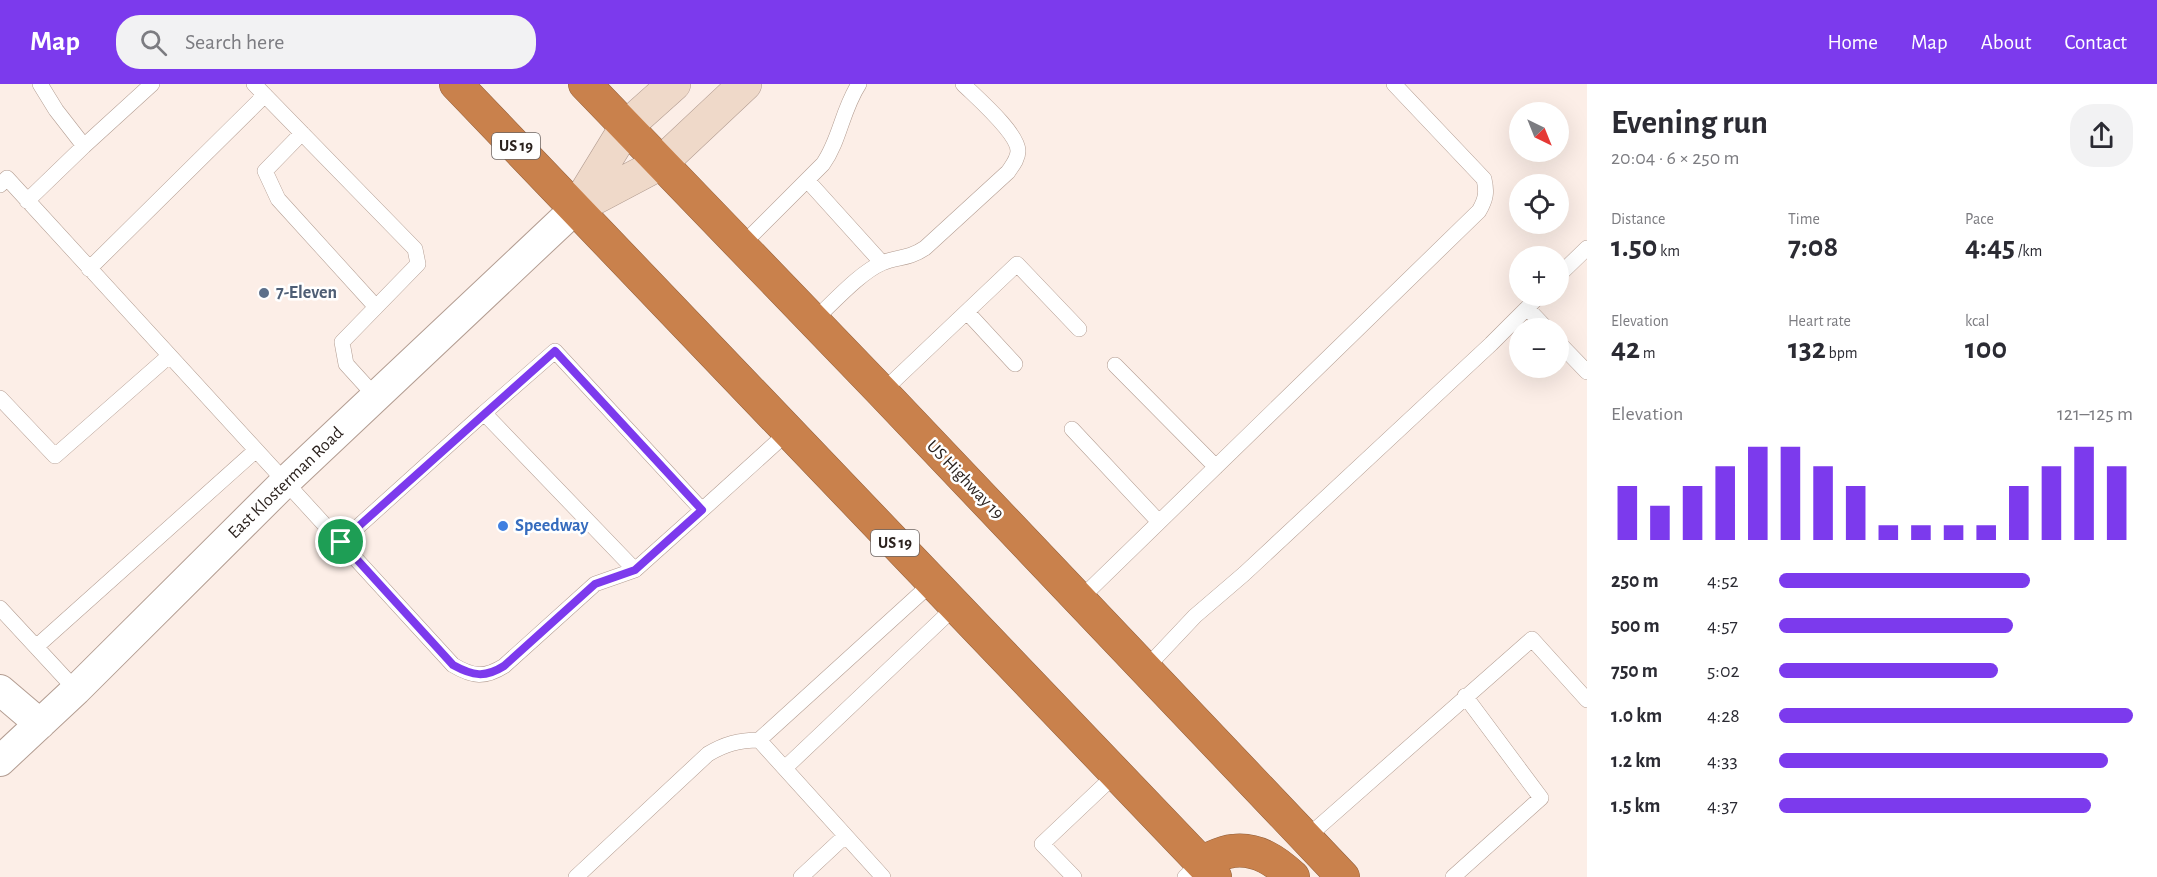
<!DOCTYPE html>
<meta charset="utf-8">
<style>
:root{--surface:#fff;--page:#f2f2f3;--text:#2b2b33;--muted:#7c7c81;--accent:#7c3aed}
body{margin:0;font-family:"Alegreya Sans",sans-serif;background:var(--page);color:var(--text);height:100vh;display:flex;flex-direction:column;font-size:22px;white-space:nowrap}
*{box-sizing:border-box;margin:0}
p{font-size:20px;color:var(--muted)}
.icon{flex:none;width:33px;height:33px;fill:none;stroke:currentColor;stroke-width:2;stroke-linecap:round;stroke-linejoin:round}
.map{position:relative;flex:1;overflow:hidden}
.sheet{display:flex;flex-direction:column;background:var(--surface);width:570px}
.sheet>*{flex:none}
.needle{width:39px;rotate:137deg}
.controls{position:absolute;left:1509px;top:18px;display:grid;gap:12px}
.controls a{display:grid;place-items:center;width:60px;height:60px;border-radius:50%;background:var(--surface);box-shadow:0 6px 24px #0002;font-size:30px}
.pin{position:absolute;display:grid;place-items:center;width:51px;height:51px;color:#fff;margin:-26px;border:3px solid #fff;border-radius:50%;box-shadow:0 2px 6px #0007}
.round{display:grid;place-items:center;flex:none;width:63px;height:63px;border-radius:24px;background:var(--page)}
.overview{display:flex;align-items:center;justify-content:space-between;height:102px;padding:0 24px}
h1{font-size:33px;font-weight:700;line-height:45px}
.figures{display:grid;grid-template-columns:repeat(3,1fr);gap:9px;height:102px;padding:6px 24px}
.figures div{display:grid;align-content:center}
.figures b{font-size:30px;font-weight:700}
.figures small{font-size:16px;font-weight:400}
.figures p{font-size:16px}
.chart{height:168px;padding:12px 24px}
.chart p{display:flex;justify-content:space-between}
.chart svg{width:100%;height:108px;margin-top:6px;stroke:var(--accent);stroke-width:6}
ul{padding:0 24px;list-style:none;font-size:20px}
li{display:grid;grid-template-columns:96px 72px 1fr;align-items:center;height:45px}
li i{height:15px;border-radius:8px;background:var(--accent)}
header{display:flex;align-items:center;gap:36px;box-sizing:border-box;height:84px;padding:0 30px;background:var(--accent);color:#fff}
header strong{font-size:28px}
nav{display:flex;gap:33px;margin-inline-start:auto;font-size:21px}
.search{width:420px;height:54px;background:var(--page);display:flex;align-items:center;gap:15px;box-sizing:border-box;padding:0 21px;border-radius:24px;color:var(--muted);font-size:22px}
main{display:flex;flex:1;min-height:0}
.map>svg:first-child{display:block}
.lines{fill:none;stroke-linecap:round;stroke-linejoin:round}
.lane-casing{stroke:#b39d92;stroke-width:16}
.street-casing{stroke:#b39d92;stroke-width:32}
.secondary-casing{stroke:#b39d92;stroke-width:34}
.highway-casing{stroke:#92603c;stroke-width:34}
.lane{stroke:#fff;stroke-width:15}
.street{stroke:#fff;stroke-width:30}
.secondary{stroke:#efd9c9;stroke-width:33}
.highway{stroke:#c9814c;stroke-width:33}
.route-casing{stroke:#fff;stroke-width:12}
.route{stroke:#7c3aed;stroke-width:8}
.service-dot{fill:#5c6f8a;stroke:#fff;stroke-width:2}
.shop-dot{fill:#3f7fe0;stroke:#fff;stroke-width:2}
.labels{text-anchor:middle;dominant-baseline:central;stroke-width:5;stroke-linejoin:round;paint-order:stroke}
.shield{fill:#fff;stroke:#6b6462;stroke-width:1.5}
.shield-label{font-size:16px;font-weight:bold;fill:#2b221e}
.service-label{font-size:18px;font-weight:bold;fill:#4e5e75;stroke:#fff;text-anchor:start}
.street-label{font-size:18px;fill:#2b221e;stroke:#fff}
.shop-label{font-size:18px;font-weight:bold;fill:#366cbe;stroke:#fff;text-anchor:start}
</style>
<header>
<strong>Map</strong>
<div class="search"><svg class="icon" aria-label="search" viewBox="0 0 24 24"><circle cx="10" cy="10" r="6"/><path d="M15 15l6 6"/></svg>Search here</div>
<nav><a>Home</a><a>Map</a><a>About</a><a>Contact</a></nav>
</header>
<main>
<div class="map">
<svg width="1587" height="793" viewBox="0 0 1587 793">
<rect width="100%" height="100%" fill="#fceee7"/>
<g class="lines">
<defs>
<path id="lane" d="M40 0 56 26 84 62 152 0
M254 0 415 165 418 180 342 258 346 280 376 313
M302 49 265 87 278 115 376 223
M807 96 882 179
M0 101 7 94 453 581C473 593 485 594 504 582L595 500 635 486
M27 117 84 62
M741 162 823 80C840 56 842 26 859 0
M89 185 265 11
M1558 192 1587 164
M1527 224 1546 244
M967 228 1015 280
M813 237C832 220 859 189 882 179 898 172 907 176 925 164L1008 88C1012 82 1018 75 1018 67 1018 49 976 13 963 0
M1558 258 1587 288
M1115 281 1216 383
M882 308 1017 180 1079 245
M0 314 55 372 169 272
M1072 345 1159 438
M702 426 635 486 484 329 555 267 702 426 788 348
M341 458 484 329
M1079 516 1479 127C1486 115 1487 108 1484 95L1394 0
M0 524 76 606
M36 563 255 367
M1145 585 1195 532 1244 490 1491 260 1539 212
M759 656 933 498
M785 684 956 522
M1306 754 1532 555 1587 616
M576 793 708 670C725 660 739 656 759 656L883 793
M801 793 845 752
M1074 793 1042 760 1116 690
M1185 793 1201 778
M1453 793 1541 714 1465 612"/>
<path id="street" d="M0 606 40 640
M0 677 76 606 284 399 576 124"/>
<path id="secondary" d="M577 123 626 43 674 0
M576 124 661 79 745 0"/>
<path id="highway" d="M456 0 1215 793
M585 0 882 308 1343 793
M1201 778C1210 775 1222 768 1233 767 1257 764 1276 777 1293 793"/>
</defs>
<!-- lane casing -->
<use href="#lane" class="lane-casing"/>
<!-- street casing -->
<use href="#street" class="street-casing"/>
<!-- secondary casing -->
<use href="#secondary" class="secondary-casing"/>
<!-- highway casing -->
<use href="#highway" class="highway-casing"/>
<!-- lane -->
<use href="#lane" class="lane"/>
<!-- street -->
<use href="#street" class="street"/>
<!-- secondary -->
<use href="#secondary" class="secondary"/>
<!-- highway -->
<use href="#highway" class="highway"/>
</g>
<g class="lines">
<defs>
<path id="route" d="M555 267 702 426 635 486 595 500 504 582C485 594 473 592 453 581L341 458Z"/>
</defs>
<!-- route casing -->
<use href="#route" class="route-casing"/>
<!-- route -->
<use href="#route" class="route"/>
</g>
<!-- markers -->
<circle class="service-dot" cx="264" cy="209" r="6"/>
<circle class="shop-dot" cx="503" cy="442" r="6"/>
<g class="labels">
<!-- shield labels -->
<g class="shield">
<rect x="492" y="49" width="48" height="26" rx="4.5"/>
<rect x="871" y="446" width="48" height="26" rx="4.5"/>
</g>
<g class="shield-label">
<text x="516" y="62">US 19</text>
<text x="895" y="459">US 19</text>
</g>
<!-- service labels -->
<g class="service-label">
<text x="276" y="209">7-Eleven</text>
</g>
<!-- street labels -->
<g class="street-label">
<text transform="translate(965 396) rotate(46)">US Highway 19</text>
<text transform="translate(286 399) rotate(-44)">East Klosterman Road</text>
</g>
<!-- shop labels -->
<g class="shop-label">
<text x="515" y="442">Speedway</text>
</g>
</g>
</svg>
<div class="controls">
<a><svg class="needle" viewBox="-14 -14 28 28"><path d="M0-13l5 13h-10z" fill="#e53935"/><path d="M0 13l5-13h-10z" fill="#7c7c81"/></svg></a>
<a><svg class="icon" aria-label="locate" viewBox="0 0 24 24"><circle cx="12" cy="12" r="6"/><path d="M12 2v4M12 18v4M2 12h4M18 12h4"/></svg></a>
<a>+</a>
<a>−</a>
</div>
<div class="pin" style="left:341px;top:458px;background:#1e9e55"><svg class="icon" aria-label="arrive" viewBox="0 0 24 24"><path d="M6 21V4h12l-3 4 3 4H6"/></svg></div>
</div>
<section class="sheet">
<div class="overview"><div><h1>Evening run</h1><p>20:04 · 6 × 250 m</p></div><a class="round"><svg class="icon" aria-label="share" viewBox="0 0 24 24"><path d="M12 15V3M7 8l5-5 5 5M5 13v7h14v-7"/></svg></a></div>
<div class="figures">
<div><p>Distance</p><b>1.50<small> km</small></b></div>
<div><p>Time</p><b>7:08</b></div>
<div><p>Pace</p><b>4:45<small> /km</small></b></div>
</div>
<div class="figures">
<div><p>Elevation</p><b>42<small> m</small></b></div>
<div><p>Heart rate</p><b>132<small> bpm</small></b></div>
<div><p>kcal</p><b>100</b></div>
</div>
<div class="chart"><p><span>Elevation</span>121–125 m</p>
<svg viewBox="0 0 160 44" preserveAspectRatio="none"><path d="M5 44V22M15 44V30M25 44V22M35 44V14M45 44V6M55 44V6M65 44V14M75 44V22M85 44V38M95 44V38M105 44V38M115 44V38M125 44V22M135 44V14M145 44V6M155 44V14"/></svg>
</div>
<ul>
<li><b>250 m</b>4:52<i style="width:71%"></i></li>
<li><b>500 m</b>4:57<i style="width:66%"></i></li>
<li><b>750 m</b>5:02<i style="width:62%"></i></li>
<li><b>1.0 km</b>4:28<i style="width:100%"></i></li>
<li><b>1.2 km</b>4:33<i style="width:93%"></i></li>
<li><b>1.5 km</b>4:37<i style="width:88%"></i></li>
</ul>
</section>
</main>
